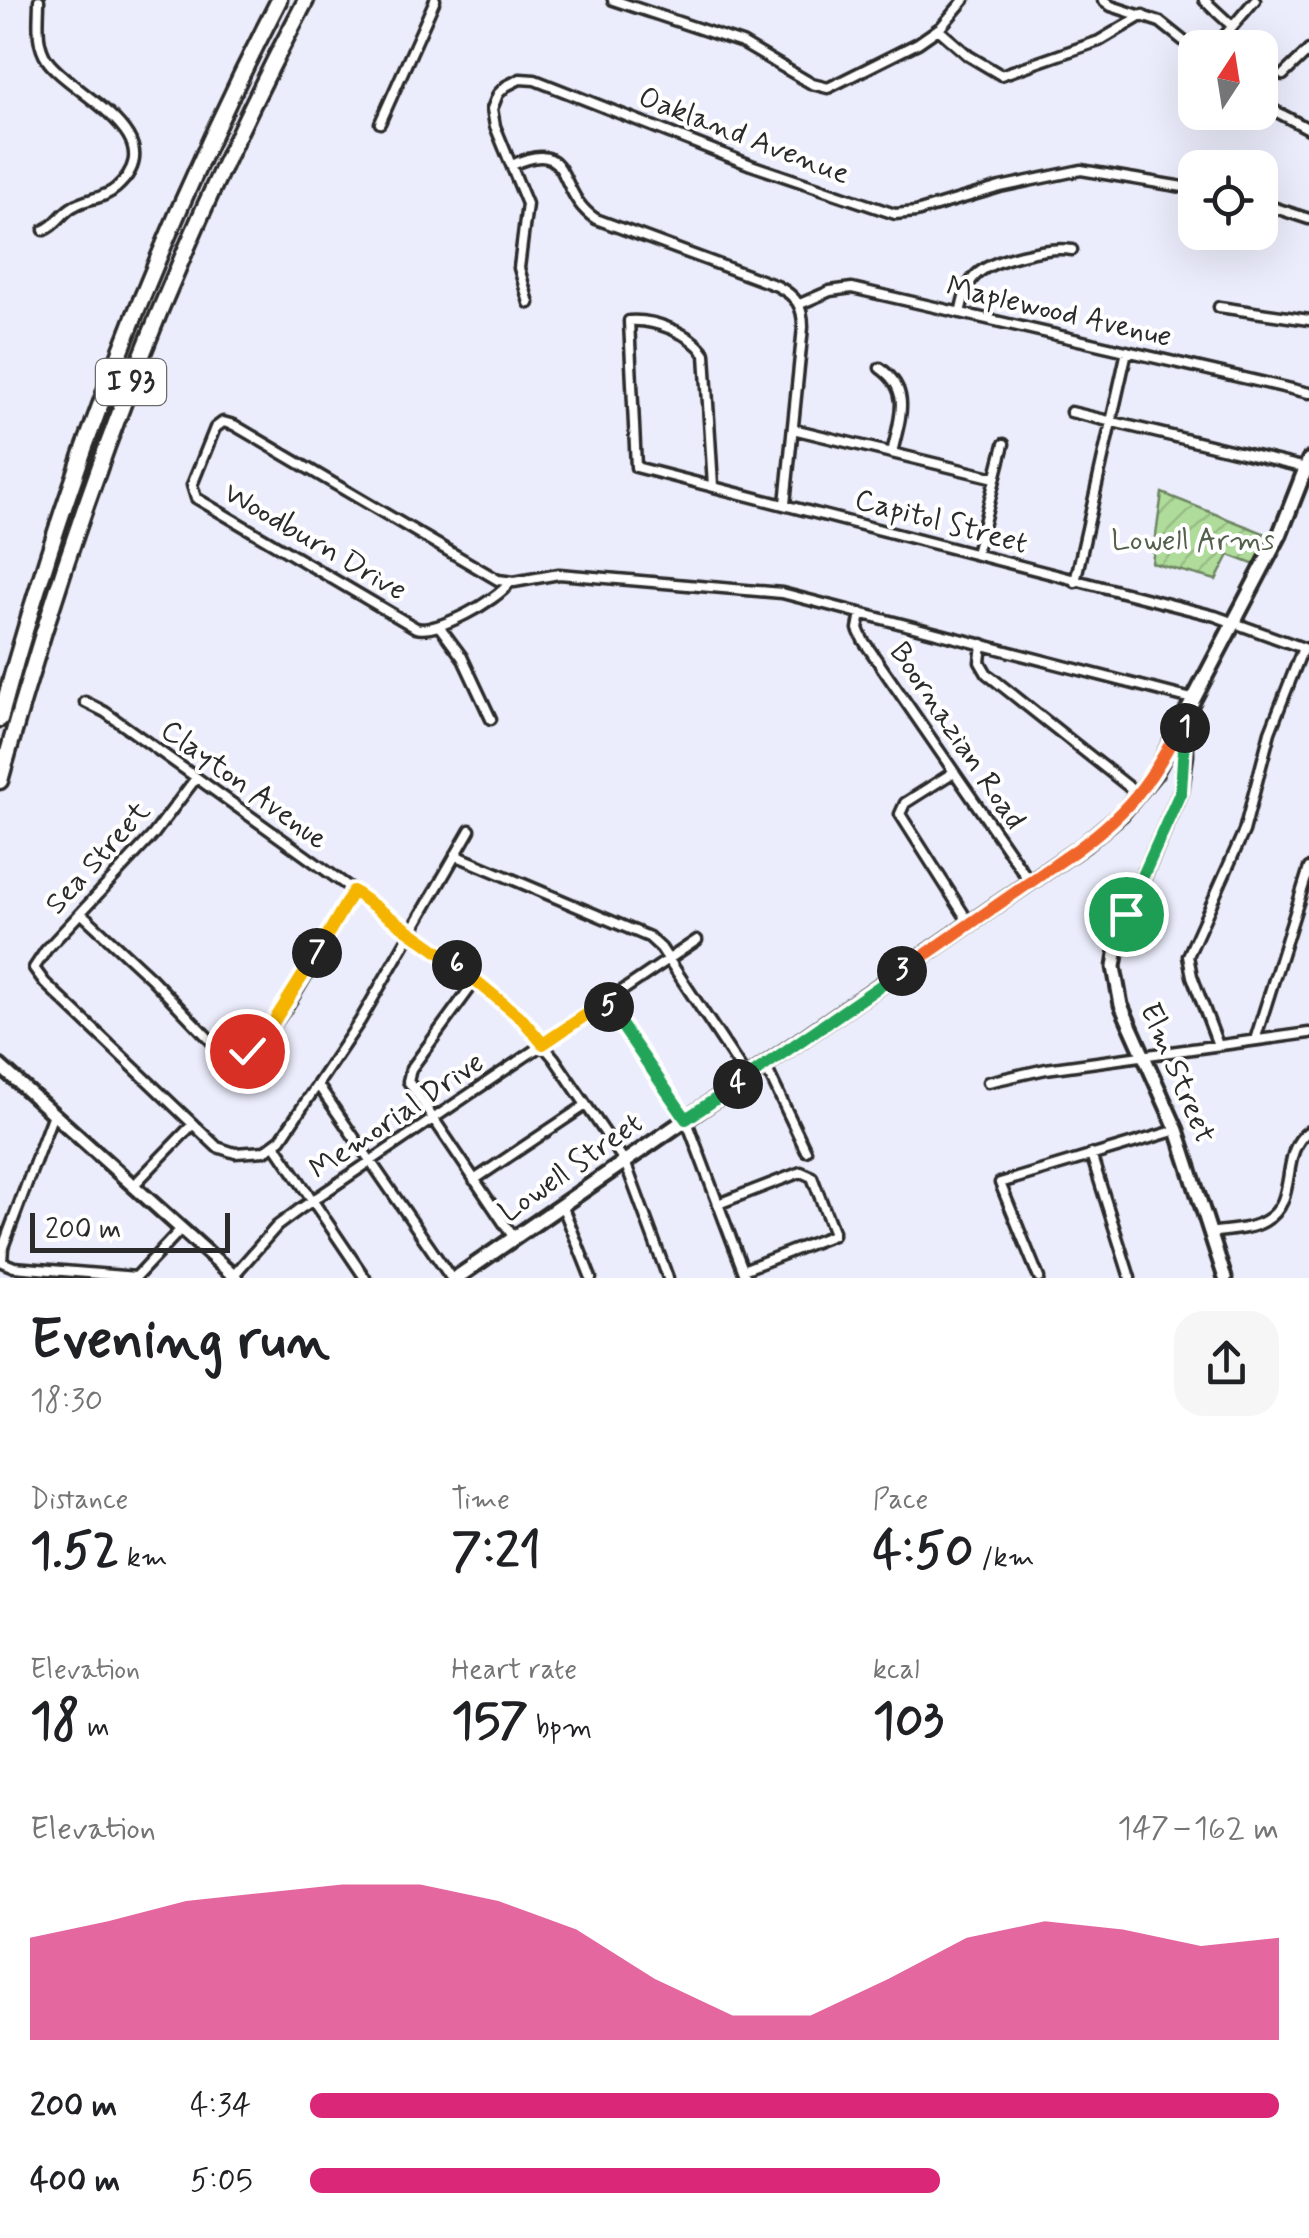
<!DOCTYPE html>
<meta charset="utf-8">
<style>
:root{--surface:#fff;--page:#f6f6f6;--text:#202124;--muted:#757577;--accent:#db2777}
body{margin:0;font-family:Mynerve,sans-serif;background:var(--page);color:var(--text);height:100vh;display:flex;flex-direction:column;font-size:38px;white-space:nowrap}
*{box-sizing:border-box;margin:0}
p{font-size:32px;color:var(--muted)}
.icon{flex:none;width:55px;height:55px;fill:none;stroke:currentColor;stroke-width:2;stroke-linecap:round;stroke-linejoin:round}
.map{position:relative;height:1278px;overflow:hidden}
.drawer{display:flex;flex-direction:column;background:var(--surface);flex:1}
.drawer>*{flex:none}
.needle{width:65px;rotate:12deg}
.fabs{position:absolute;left:1178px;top:30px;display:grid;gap:20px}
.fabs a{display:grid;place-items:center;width:100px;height:100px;border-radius:20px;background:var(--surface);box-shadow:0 10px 40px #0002;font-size:50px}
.scale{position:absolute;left:30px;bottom:25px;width:200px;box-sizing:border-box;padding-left:10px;border:5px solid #2b2b2b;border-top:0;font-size:28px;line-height:35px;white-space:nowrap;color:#2b2b2b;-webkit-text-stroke:8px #fff;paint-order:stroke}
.pin{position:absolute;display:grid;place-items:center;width:85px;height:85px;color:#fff;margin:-42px;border:5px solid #fff;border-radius:50%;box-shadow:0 2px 10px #0007}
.km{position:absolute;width:50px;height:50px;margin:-25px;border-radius:50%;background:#222;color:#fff;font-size:28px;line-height:50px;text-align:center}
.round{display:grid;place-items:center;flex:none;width:105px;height:105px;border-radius:30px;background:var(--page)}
.summary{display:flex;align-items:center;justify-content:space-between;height:170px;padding:0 30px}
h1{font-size:55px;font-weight:700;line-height:75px}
.metrics{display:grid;grid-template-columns:repeat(3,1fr);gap:15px;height:170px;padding:10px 30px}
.metrics div{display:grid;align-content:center}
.metrics b{font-size:50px;font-weight:700}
.metrics small{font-size:28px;font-weight:400}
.metrics p{font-size:28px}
.chart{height:280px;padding:20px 30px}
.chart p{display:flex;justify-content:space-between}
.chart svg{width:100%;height:180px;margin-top:10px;fill:var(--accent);opacity:.7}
ul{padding:0 30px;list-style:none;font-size:32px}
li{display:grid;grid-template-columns:160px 120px 1fr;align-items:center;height:75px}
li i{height:25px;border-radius:12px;background:var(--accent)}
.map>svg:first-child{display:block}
.garden{fill:url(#garden-furrows);stroke:#6d8462;stroke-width:2.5}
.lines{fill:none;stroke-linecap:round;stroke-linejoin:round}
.street-casing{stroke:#2b2b2b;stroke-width:15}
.secondary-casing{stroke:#2b2b2b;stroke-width:19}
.primary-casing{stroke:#2b2b2b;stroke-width:20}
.highway-casing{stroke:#2b2b2b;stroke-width:21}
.street{stroke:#fff;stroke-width:8}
.secondary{stroke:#fff;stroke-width:11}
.primary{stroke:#fff;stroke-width:12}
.highway{stroke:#fff;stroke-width:14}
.split-1-casing{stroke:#fff;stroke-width:20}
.split-2-casing{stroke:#fff;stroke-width:20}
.split-3-casing{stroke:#fff;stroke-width:20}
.split-4-casing{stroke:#fff;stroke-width:20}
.split-5-casing{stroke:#fff;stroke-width:20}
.split-6-casing{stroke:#fff;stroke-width:20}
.split-7-casing{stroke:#fff;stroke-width:20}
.split-8-casing{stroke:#fff;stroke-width:20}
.split-1{stroke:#22a559;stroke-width:12}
.split-2{stroke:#f0652b;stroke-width:12}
.split-3{stroke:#f0652b;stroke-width:12}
.split-4{stroke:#22a559;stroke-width:12}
.split-5{stroke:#22a559;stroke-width:12}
.split-6{stroke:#f5b400;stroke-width:12}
.split-7{stroke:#f5b400;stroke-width:12}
.split-8{stroke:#f5b400;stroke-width:12}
.labels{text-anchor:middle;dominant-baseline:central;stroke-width:8;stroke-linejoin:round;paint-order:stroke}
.shield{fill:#fff;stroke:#6b6b6b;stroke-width:2.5}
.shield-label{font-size:28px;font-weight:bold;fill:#2b2b2b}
.street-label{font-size:30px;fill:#2b2b2b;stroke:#fff}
.park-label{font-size:30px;fill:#53604c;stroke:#fff}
</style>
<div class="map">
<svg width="1309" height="1278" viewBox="0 0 1309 1278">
<defs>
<pattern id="garden-furrows" width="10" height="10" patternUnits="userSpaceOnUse" patternTransform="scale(2.5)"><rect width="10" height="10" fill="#afdc9a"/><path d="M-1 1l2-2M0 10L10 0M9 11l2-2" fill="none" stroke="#97bd85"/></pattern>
</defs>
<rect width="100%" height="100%" fill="#ecedfc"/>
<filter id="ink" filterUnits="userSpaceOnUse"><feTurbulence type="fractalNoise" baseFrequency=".01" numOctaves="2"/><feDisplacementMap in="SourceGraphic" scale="20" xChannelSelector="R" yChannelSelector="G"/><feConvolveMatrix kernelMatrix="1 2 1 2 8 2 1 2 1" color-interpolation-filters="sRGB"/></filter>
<g filter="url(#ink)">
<!-- garden -->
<path class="garden" d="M1162 493 1271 536 1255 565 1229 555 1216 580 1152 563Z"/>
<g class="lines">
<defs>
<path id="street" d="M39 0C39 21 35 42 47 60 70 94 176 135 116 188 104 199 87 198 74 206 62 212 57 225 44 230
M613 0 742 43 812 84 828 88 918 43 941 27 964 0
M1103 0 1111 6 1160 22 1195 50
M1204 0 1231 25
M938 29 969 56 1001 75 1099 41 1143 15
M1214 48 1255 0
M1283 75 1309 50
M1260 103 1309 129
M380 123 435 0
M512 165C575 136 554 192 596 219L777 286C796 296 803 306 803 327L785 504
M1260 203 1309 219
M529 303 519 268 527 204 495 126 492 109 498 94 506 86 520 79 535 80 751 165 895 214 916 212 1000 187 1081 170 1195 189
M800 304 830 291 852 288 1309 393
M1219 307 1309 320
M960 313C963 301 966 285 975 276 991 259 1049 246 1072 250
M880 368C913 391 899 420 892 453
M1071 412 1306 468
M793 429 995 478
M713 486 705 354C691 333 654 319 629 321L636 467 1215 616 1309 650
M976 554 1004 444
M1075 582 1127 351
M509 583C498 600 436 634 416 628L196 498 192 485 215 428 223 422 234 425 498 580 514 582 559 574 782 593 1192 699
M861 613 858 629 863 640 1030 882
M439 626 462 657 491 719
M982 644 980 662 987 674 1138 794
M85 702 105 712 445 956 521 1019 554 1058 625 1162 668 1278
M954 772 905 803 900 814 970 924
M196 778 153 835 46 950 34 968 45 983 217 1147 235 1153 265 1151 281 1139 360 1021 470 830
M455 855 649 937 661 948 747 1078
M81 913 151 978 216 1046C228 1054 240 1056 252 1048 282 1029 333 926 353 891
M476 980 411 1069 408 1081 514 1238
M605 1002 686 1119 746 1278
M1255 1040 1309 868
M1218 1045 1192 976 1188 956 1244 831 1270 732 1303 648
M765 1065 806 1151
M988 1082 1046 1069 1309 1033
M318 1085 451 1278
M53 1114 3 1247 2 1262 14 1267 136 1277 181 1229
M275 1145 365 1278
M1091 1154 1130 1278
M474 1180 586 1105
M133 1186 193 1124
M718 1204 801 1172 812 1177 833 1231V1235L743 1270
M562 1205 591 1278
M1210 1233C1227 1230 1250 1230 1265 1221 1300 1202 1278 1152 1309 1131
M233 1276 277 1226 300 1209 697 940
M1039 1278 1000 1183 1177 1130"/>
<path id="secondary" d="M1185 717 1186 755 1181 791 1120 929 1114 967 1121 1005 1177 1130 1225 1278
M0 1066 236 1278"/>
<path id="primary" d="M456 1278 1084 845 1122 813 1155 773 1280 534 1309 460"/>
<path id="highway" d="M0 719C67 469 161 229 279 0
M0 781C74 511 174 248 306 0"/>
</defs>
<!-- street casing -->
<use href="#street" class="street-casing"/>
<!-- secondary casing -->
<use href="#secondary" class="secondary-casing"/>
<!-- primary casing -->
<use href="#primary" class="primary-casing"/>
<!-- highway casing -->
<use href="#highway" class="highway-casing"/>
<!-- street -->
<use href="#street" class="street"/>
<!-- secondary -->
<use href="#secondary" class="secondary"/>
<!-- primary -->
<use href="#primary" class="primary"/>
<!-- highway -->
<use href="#highway" class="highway"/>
</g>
</g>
<g class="lines" filter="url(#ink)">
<defs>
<path id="split-1" d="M1126 914 1181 791 1185 728"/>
<path id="split-2" d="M1065 858C1126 816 1152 783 1184 717L1185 728"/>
<path id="split-3" d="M902 971 1065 858"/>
<path id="split-4" d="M738 1084 902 971"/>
<path id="split-5" d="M609 1007 686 1119 738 1084"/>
<path id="split-6" d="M457 965 522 1019 543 1044 605 1002 609 1007"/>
<path id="split-7" d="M317 953 353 891 457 965"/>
<path id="split-8" d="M247 1051 266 1034 317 953"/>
</defs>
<!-- split-1 casing -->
<use href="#split-1" class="split-1-casing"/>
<!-- split-2 casing -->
<use href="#split-2" class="split-2-casing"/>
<!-- split-3 casing -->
<use href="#split-3" class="split-3-casing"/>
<!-- split-4 casing -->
<use href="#split-4" class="split-4-casing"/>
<!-- split-5 casing -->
<use href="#split-5" class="split-5-casing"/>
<!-- split-6 casing -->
<use href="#split-6" class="split-6-casing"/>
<!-- split-7 casing -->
<use href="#split-7" class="split-7-casing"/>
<!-- split-8 casing -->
<use href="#split-8" class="split-8-casing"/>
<!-- split-1 -->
<use href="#split-1" class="split-1"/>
<!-- split-2 -->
<use href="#split-2" class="split-2"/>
<!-- split-3 -->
<use href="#split-3" class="split-3"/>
<!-- split-4 -->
<use href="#split-4" class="split-4"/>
<!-- split-5 -->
<use href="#split-5" class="split-5"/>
<!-- split-6 -->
<use href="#split-6" class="split-6"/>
<!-- split-7 -->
<use href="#split-7" class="split-7"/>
<!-- split-8 -->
<use href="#split-8" class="split-8"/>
</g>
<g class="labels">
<!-- shield labels -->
<rect class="shield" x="96" y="359" width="70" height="46" rx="8"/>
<g class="shield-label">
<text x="131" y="382">I 93</text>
</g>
<!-- street labels -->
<g class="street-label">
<text transform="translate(744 136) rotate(21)">Oakland Avenue</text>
<text transform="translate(1059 312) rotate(13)">Maplewood Avenue</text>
<text transform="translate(941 522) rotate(15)">Capitol Street</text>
<text transform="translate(315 542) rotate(30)">Woodburn Drive</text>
<text transform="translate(957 736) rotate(56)">Boornazian Road</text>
<text transform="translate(244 785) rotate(36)">Clayton Avenue</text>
<text transform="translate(98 858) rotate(-48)">Sea Street</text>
<text transform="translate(1177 1073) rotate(67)">Elm Street</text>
<text transform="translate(397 1116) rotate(-34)">Memorial Drive</text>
<text transform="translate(571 1168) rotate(-35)">Lowell Street</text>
</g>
<!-- park labels -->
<g class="park-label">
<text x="1193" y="540">Lowell Arms</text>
</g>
</g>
</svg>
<div class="fabs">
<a><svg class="needle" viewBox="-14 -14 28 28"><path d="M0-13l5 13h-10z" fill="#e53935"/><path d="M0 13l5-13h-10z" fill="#757577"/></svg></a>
<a><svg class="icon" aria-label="locate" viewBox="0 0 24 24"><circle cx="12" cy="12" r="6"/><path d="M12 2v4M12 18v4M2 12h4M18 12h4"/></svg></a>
</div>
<div class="scale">200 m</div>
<div class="pin" style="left:1126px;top:914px;background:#1e9e55"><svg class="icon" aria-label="arrive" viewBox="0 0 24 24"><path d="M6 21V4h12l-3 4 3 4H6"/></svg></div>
<div class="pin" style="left:247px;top:1051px;background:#d93025"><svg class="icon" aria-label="check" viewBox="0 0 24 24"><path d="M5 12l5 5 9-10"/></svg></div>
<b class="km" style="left:1185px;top:728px">1</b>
<b class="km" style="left:902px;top:971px">3</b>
<b class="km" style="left:738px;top:1084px">4</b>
<b class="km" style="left:609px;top:1007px">5</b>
<b class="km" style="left:457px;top:965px">6</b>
<b class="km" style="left:317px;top:953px">7</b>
</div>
<section class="drawer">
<div class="summary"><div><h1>Evening run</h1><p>18:30</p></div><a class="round"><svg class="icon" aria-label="share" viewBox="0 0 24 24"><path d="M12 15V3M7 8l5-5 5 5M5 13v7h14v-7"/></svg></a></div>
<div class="metrics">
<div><p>Distance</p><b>1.52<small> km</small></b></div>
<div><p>Time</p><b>7:21</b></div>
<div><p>Pace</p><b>4:50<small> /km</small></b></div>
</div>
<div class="metrics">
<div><p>Elevation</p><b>18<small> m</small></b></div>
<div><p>Heart rate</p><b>157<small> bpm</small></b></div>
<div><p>kcal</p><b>103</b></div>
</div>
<div class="chart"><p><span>Elevation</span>147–162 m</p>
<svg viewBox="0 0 160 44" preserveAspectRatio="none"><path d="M0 44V19L10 15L20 10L30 8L40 6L50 6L60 10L70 17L80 29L90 38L100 38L110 29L120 19L130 15L140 17L150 21L160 19V44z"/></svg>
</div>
<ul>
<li><b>200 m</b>4:34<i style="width:100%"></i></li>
<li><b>400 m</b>5:05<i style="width:65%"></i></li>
</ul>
</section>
